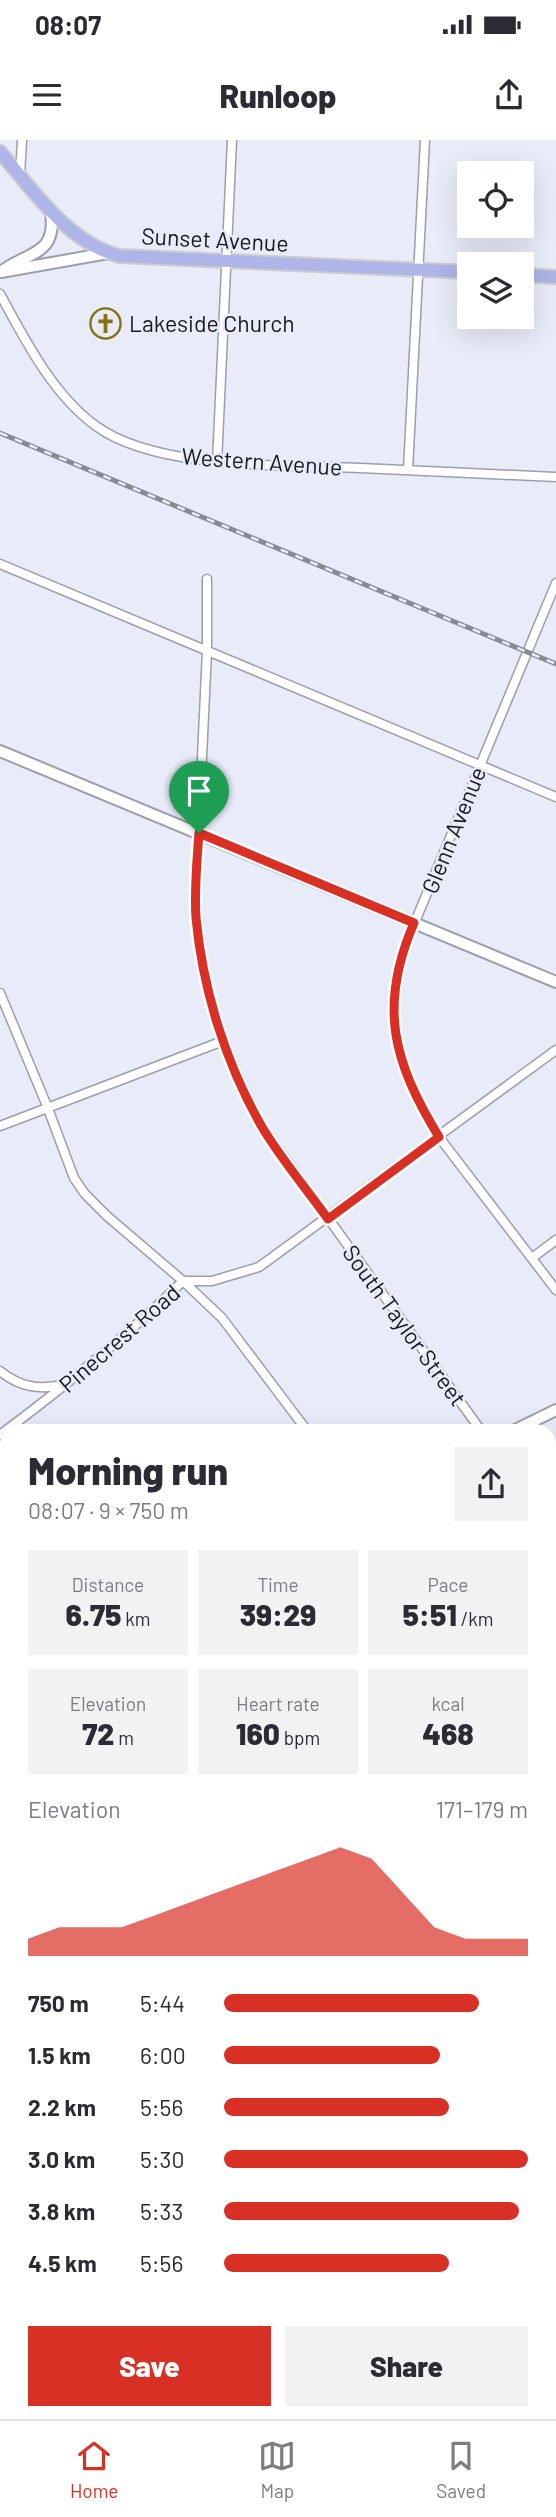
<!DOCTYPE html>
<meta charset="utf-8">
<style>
:root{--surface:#fff;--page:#f2f2f3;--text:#2b2b33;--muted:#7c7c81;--line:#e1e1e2;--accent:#d93025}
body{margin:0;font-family:Barlow,sans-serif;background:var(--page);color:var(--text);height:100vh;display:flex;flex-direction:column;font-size:26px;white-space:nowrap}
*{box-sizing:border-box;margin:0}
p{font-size:23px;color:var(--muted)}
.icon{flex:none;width:38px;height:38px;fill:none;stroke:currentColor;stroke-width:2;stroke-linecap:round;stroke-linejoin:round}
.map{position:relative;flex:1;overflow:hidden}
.sheet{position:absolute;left:0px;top:1284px;width:556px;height:996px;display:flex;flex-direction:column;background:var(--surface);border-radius:21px 21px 0 0;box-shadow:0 7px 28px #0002}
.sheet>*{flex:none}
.controls{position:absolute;left:457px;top:21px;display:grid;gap:14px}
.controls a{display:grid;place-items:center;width:77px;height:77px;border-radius:0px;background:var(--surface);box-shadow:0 7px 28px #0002;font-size:35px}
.pin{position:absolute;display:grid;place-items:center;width:60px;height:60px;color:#fff;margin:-72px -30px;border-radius:50% 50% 50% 0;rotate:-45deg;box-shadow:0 0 7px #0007}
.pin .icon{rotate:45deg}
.round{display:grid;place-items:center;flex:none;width:74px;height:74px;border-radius:0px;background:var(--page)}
.head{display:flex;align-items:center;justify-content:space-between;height:119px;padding:0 28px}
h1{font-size:38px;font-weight:800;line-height:52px}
.stats{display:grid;grid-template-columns:repeat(3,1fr);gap:10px;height:119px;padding:7px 28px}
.stats div{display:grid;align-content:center;border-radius:0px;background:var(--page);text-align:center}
.stats b{font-size:30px;font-weight:800}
.stats small{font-size:19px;font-weight:400}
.stats p{font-size:19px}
.chart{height:196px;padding:14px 28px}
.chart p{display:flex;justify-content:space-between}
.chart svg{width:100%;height:126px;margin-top:7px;fill:var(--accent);opacity:.7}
.cta{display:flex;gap:14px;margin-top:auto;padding:14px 28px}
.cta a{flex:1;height:80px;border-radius:0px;background:var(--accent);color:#fff;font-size:28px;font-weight:800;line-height:80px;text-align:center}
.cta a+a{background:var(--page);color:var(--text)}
ul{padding:0 28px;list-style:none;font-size:23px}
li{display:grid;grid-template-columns:112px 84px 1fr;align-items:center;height:52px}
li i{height:18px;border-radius:9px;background:var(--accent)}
.status{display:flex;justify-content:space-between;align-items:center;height:49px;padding:0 35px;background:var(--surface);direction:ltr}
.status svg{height:19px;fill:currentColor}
header{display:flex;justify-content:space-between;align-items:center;height:91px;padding:0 28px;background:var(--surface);font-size:32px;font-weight:800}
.menu{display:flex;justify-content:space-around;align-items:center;height:98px;border-top:2px solid var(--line);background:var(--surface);font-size:19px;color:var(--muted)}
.menu a{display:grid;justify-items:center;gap:4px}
.menu .selected{color:var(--accent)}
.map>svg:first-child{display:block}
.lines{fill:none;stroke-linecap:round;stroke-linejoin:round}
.stream{stroke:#95a0f0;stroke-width:2.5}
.street-casing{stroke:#9c9fab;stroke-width:11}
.secondary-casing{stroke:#9c9fab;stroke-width:14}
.primary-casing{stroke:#cccccd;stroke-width:16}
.street{stroke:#fff;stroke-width:8}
.secondary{stroke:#fff;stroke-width:10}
.primary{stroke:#afb4e9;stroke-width:12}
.rail-casing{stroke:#888a93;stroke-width:5}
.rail{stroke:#e8ebf8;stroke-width:2.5;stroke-dasharray:8;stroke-linecap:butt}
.route-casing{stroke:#fff;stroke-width:14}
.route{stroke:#d93025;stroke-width:9}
.labels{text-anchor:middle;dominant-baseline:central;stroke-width:5;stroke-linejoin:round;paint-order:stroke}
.street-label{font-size:23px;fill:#18191d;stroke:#e8ebf8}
.poi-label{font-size:23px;fill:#18191d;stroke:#e8ebf8;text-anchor:start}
</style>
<div class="status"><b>08:07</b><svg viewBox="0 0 49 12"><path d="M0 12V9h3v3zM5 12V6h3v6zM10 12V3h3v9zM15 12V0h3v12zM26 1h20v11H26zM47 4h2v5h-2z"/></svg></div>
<header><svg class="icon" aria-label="menu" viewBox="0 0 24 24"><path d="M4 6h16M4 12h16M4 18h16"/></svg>Runloop<svg class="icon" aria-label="share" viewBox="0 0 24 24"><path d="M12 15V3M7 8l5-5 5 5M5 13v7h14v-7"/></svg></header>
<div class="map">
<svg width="556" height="2279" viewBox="0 0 556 2279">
<rect width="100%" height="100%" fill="#e8ebf8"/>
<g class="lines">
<!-- stream -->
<path class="stream" d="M550 1780 556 1779
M334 2279 342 2273"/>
<defs>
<path id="street" d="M20 35 22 0
M0 154C25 200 53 255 96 286 156 330 287 325 360 328 425 331 491 334 556 337
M217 323 232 0
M408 330 425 0
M0 424 556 657
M207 439V511L196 744C197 833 222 911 264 989L482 1292
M556 443 405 806C384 886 396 927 439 997L556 1150
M0 853 47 966 74 1038 85 1054 107 1076 183 1141 222 1178 308 1292
M0 986 223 901
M532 1118 556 1100
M0 1231C20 1247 38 1250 63 1245
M0 1295C64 1247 126 1197 183 1141H212L259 1127 556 910
M550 1382 556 1391
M0 1531 7 1526
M550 1617 556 1626
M550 1769 556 1758
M0 1799 7 1801
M0 1988 7 1992
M550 2053 556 2042
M550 2129 556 2133
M469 2273 478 2279
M411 2279 414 2273"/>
<path id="secondary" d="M2 131C30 111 57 115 51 72
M1 132 108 113
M0 611 556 842
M511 1292 556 1270
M0 1954 7 1941"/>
<path id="primary" d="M0 12C34 51 67 102 119 116L469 132
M522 135 556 137"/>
</defs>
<!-- street casing -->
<use href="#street" class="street-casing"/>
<!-- secondary casing -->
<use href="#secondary" class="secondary-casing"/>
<!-- primary casing -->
<use href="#primary" class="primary-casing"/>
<!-- street -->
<use href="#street" class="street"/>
<!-- secondary -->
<use href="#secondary" class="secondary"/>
<!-- primary -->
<use href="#primary" class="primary"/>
<defs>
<path id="rail" d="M0 293 556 524"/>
</defs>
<!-- rail casing -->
<use href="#rail" class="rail-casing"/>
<!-- rail -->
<use href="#rail" class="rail"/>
</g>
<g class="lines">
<defs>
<path id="route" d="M199 693 414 783C378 866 393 922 439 997L328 1079C306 1048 281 1019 262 987 226 924 203 851 196 778 194 750 197 721 199 693Z"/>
</defs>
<!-- route casing -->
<use href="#route" class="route-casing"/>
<!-- route -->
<use href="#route" class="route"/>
</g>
<!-- icons -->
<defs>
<symbol id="church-ring" viewBox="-11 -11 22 22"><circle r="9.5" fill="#e8ebf8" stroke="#847213" stroke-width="1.5"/><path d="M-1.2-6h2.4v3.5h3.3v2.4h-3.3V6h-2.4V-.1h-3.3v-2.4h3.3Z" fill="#847213"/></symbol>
</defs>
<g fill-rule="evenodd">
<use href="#church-ring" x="88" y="166" width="35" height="35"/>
</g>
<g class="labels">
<!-- street labels -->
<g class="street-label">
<text transform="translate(215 99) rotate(3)">Sunset Avenue</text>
<text transform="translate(262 321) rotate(4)">Western Avenue</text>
<text transform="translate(453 690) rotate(-68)">Glenn Avenue</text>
<text transform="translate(405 1185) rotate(54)">South Taylor Street</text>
<text transform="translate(119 1198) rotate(-41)">Pinecrest Road</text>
</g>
<!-- poi labels -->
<g class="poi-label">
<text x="129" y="183">Lakeside Church</text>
</g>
</g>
</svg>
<div class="controls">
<a><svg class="icon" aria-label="locate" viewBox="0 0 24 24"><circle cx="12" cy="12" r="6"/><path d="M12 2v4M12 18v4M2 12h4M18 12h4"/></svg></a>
<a><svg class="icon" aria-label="layers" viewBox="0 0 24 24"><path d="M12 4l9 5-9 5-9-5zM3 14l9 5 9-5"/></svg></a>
</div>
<div class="pin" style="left:199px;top:693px;background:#1e9e55"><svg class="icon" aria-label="arrive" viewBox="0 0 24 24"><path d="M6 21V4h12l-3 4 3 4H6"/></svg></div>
<section class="sheet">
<div class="head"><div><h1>Morning run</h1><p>08:07 · 9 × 750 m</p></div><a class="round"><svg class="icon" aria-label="share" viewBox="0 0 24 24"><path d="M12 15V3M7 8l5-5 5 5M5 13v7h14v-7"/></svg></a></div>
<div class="stats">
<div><p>Distance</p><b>6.75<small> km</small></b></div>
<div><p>Time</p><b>39:29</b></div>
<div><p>Pace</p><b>5:51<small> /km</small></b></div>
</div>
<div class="stats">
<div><p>Elevation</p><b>72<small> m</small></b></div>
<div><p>Heart rate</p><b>160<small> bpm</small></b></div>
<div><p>kcal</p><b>468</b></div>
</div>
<div class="chart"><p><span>Elevation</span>171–179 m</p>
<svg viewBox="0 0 160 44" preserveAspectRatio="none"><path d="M0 44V38L10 34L20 34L30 34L40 30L50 26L60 22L70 18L80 14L90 10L100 6L110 10L120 22L130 34L140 38L150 38L160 38V44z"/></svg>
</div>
<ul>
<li><b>750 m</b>5:44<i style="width:84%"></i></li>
<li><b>1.5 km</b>6:00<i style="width:71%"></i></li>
<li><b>2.2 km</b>5:56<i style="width:74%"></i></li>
<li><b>3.0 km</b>5:30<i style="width:100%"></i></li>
<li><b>3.8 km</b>5:33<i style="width:97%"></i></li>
<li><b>4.5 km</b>5:56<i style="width:74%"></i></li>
</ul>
<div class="cta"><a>Save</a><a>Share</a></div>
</section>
</div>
<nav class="menu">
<a class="selected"><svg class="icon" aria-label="home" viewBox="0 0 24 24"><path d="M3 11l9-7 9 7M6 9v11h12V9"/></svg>Home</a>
<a><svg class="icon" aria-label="map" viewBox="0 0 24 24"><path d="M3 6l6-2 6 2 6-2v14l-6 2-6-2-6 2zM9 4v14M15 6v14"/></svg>Map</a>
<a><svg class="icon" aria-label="saved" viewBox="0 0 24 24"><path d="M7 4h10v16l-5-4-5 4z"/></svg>Saved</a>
</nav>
